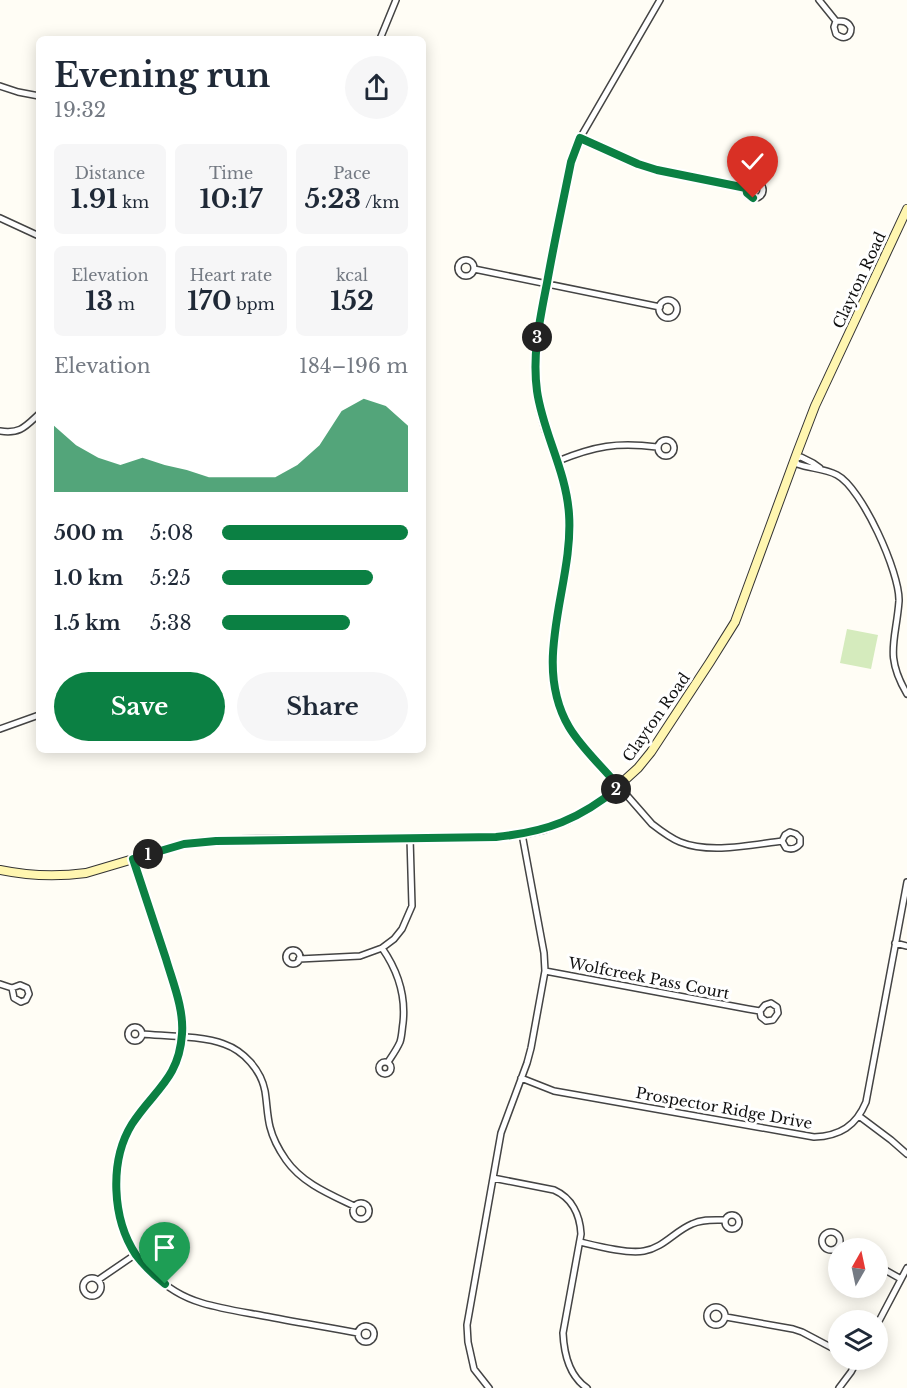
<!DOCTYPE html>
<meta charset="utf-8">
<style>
:root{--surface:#fff;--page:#f6f6f7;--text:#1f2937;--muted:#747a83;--accent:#0b8043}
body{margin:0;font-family:"Libre Baskerville",serif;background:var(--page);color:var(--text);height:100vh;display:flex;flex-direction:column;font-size:22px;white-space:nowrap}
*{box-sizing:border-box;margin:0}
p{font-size:20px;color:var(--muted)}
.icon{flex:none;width:33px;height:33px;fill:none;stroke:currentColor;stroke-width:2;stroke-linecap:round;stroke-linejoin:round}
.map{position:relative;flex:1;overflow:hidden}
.panel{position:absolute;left:36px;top:36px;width:390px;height:717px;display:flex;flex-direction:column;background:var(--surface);border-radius:9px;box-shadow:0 3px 15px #0003}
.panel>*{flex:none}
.needle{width:39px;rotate:9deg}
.fabs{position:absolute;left:828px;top:1238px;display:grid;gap:12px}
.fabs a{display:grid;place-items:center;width:60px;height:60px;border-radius:50%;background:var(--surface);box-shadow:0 3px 15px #0003;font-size:30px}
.pin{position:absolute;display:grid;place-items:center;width:51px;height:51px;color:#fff;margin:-62px -26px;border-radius:50% 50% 50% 0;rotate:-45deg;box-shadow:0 0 6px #0007}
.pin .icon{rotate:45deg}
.km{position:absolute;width:30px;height:30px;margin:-15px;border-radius:50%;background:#222;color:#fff;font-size:16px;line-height:30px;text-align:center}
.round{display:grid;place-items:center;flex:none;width:63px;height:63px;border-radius:32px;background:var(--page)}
.overview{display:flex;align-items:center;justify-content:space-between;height:102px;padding:0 18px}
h1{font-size:33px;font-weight:700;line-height:45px}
.metrics{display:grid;grid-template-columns:repeat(3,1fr);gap:9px;height:102px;padding:6px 18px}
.metrics div{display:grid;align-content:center;border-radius:9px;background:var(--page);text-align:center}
.metrics b{font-size:26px;font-weight:700}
.metrics small{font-size:16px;font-weight:400}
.metrics p{font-size:16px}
.chart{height:168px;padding:12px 18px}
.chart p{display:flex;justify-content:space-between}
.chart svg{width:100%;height:108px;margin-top:6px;fill:var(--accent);opacity:.7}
.button{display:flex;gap:12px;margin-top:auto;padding:12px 18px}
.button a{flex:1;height:69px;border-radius:36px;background:var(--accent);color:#fff;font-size:24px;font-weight:700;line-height:69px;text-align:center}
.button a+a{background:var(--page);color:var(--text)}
ul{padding:0 18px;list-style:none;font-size:20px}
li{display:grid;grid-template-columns:96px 72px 1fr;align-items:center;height:45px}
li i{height:15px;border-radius:8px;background:var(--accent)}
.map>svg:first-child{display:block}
.green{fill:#d5ebbd}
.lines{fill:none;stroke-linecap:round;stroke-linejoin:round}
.street-casing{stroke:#444;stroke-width:8}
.secondary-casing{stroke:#333;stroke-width:10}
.street{stroke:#fff;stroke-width:5}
.secondary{stroke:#fff6b0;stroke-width:8}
.route-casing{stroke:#fff;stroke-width:12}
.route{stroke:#0b8043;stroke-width:8}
.labels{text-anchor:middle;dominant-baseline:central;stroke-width:6;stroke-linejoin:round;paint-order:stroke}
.street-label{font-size:15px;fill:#111;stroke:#fff}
</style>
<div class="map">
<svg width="907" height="1388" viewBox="0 0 907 1388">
<rect width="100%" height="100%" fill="#fffdf5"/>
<!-- green -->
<path class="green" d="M847 629 878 635 871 669 840 663Z"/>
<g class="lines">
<defs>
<path id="street" d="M660 0 583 133 571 162 538 329 535 365 539 408 545 430 563 476 569 511 570 531 568 555 552 654V676L556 696 565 719 575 736 652 824C661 831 670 838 680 842 710 854 750 845 782 841
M819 0 836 21
M836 21C843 21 848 21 851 28 851 38 843 40 836 34L834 27Z
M380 39 396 0
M0 86 18 92 39 96
M580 138 638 164 657 170 746 188
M747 190a8 8 0 1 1 16 0a8 8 0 1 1-16 0Z
M0 218 39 236
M458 268a8 8 0 1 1 16 0a8 8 0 1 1-16 0Z
M474 269 660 307
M659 309a9 9 0 1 1 18 0a9 9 0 1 1-18 0Z
M0 431C20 434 25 427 39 414
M658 448a8 8 0 1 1 16 0a8 8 0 1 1-16 0Z
M795 459 797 464C811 469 824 468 837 475 862 488 900 573 899 601 896 641 884 655 907 694
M795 459 801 457 813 463 820 468
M558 461C595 446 617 442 657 447
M0 729 39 715
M790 832 796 834 800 838V844C796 849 792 850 786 848L782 841 785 835Z
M133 859C143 891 154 923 164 954 172 981 185 1009 182 1038 179 1056 173 1073 162 1088 149 1104 133 1118 125 1139 115 1165 113 1196 122 1223 133 1260 164 1292 202 1303 222 1309 243 1312 264 1316 295 1322 326 1327 358 1333
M895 943 907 946
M382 948C398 971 406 996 403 1023 402 1029 402 1036 400 1042 397 1049 392 1056 388 1062
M286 957a7 7 0 1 1 14 0a7 7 0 1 1-14 0Z
M299 959 360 956 382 948 394 939 402 929 412 906 410 838
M545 971 748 1009 760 1011 761 1017 766 1021 773 1020 778 1013 777 1007 771 1003 765 1005 760 1011
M0 984 12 988
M20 985 27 988 29 994 26 1000 21 1002 14 998 12 988Z
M128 1034a7 7 0 1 1 14 0a7 7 0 1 1-14 0Z
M142 1034C165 1036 204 1036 224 1044 244 1051 261 1070 265 1091 267 1103 267 1115 270 1127 273 1139 279 1150 286 1160 302 1183 329 1194 354 1206
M379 1068a6 6 0 1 1 12 0a6 6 0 1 1-12 0Z
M521 1078 554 1091 814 1137C840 1136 856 1126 866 1102L907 882
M859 1116 891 1140 907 1154
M493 1178 554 1190C572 1198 580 1215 581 1234L563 1333C564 1354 569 1376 587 1388
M353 1211a8 8 0 1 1 16 0a8 8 0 1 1-16 0Z
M725 1222a7 7 0 1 1 14 0a7 7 0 1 1-14 0Z
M822 1241a9 9 0 1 1 18 0a9 9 0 1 1-18 0Z
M580 1242C597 1246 627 1254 644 1251 663 1248 675 1231 692 1224 702 1219 714 1220 724 1220
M878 1266 901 1279
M83 1287a9 9 0 1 1 18 0a9 9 0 1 1-18 0Z
M98 1280 136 1254
M707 1316a9 9 0 1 1 18 0a9 9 0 1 1-18 0Z
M726 1317 793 1329 802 1332 838 1351
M878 1323 907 1268
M358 1334a8 8 0 1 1 16 0a8 8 0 1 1-16 0Z
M489 1388 474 1369 468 1342 467 1325 501 1133 527 1063 531 1048 545 971 544 953 522 834
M839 1388 851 1372 858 1359"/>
<path id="secondary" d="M0 870C29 876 57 877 86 873L184 844 199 842 240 840 497 837 522 834 544 829 568 820 585 811 605 798 638 768 651 752 710 662 735 622 797 453 815 406 907 209"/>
</defs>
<!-- street casing -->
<use href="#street" class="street-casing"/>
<!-- secondary casing -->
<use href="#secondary" class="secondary-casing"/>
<!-- street -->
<use href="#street" class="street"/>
<!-- secondary -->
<use href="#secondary" class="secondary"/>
</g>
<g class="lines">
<defs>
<path id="route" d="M165 1284C154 1275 144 1266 136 1255 112 1219 109 1161 132 1124 154 1090 179 1079 182 1034 184 1009 173 983 166 959 155 926 144 893 133 859L184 844 216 841 496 837C547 832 580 819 619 787 603 767 582 749 569 727 530 660 574 585 569 514 566 470 543 433 537 391 532 354 540 319 547 283 554 243 563 202 571 162L580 138 638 164 657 170 746 188 747 193 753 198"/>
</defs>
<!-- route casing -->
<use href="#route" class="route-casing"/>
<!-- route -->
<use href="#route" class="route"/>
</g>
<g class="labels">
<!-- street labels -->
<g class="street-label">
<text transform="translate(859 280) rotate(-65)">Clayton Road</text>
<text transform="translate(656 717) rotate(-55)">Clayton Road</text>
<text transform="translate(649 978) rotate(11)">Wolfcreek Pass Court</text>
<text transform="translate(724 1108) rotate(10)">Prospector Ridge Drive</text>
</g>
</g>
</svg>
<div class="fabs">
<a><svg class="needle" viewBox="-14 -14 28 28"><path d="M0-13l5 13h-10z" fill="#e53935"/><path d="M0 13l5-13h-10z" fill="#747a83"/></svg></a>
<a><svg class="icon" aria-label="layers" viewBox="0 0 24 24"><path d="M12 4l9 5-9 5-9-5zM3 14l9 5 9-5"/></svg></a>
</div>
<div class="pin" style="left:165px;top:1284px;background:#1e9e55"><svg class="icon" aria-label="arrive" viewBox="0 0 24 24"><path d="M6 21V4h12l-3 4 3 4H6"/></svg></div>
<div class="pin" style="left:753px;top:198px;background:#d93025"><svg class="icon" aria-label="check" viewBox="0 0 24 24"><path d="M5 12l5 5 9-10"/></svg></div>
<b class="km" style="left:148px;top:854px">1</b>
<b class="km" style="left:616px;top:789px">2</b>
<b class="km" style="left:537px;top:337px">3</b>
<section class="panel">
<div class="overview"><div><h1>Evening run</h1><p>19:32</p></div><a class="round"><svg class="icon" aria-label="share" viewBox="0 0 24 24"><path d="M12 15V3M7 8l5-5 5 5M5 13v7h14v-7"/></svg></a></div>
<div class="metrics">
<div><p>Distance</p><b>1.91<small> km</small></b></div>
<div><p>Time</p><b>10:17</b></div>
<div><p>Pace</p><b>5:23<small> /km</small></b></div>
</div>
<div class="metrics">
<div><p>Elevation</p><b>13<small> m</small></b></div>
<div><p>Heart rate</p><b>170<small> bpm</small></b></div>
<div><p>kcal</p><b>152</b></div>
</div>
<div class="chart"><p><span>Elevation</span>184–196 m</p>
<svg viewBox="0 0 160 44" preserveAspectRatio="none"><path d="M0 44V17L10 25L20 30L30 33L40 30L50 33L60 35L70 38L80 38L90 38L100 38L110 33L120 25L130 11L140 6L150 9L160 17V44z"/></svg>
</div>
<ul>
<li><b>500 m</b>5:08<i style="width:100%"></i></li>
<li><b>1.0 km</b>5:25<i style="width:81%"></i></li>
<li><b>1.5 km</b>5:38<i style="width:69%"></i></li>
</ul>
<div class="button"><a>Save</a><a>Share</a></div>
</section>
</div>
